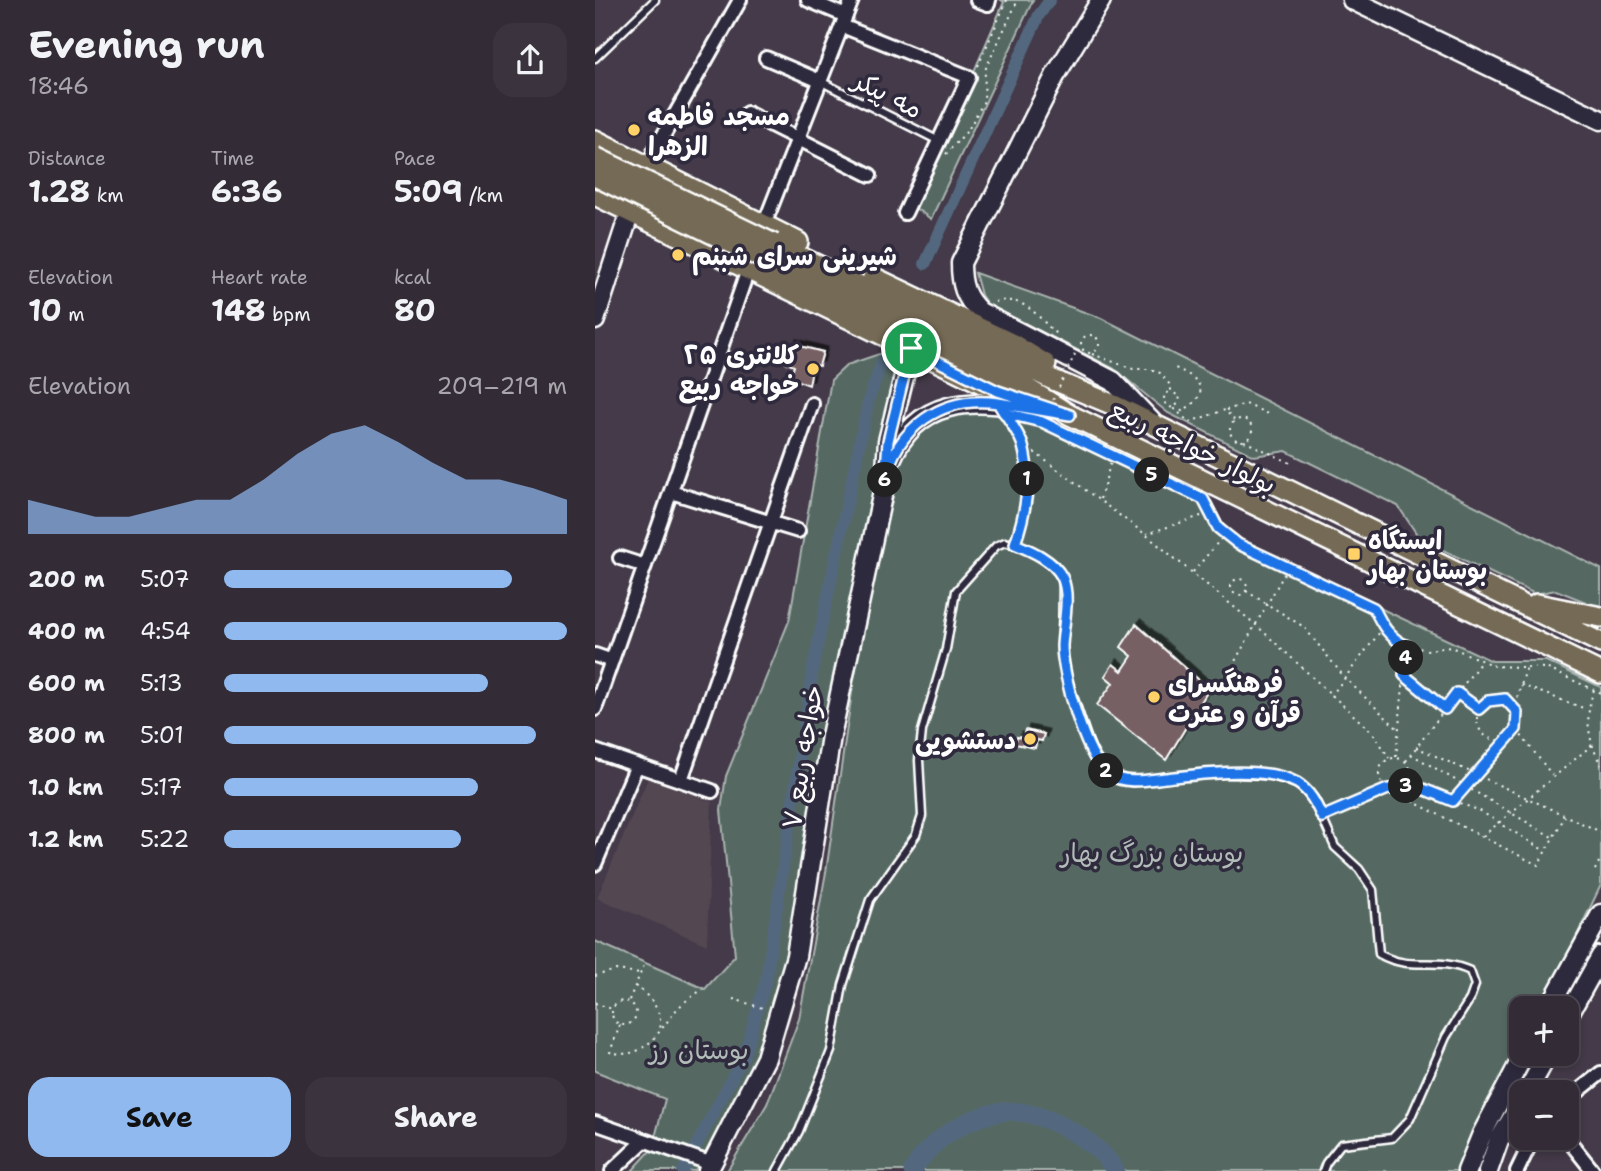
<!DOCTYPE html>
<meta charset="utf-8">
<style>
:root{--surface:#332c37;--page:#3b343f;--text:#f1f3f6;--muted:#a9a7ad;--line:#4e4852;--accent:#90b9f0}
body{margin:0;font-family:"Shantell Sans","Playpen Sans Arabic",sans-serif;background:var(--page);color:var(--text);height:100vh;display:flex;flex-direction:column;font-size:26px;white-space:nowrap}
*{box-sizing:border-box;margin:0}
p{font-size:23px;color:var(--muted)}
.icon{flex:none;width:38px;height:38px;fill:none;stroke:currentColor;stroke-width:2;stroke-linecap:round;stroke-linejoin:round}
.map{position:relative;flex:1;overflow:hidden}
.drawer{display:flex;flex-direction:column;background:var(--surface);width:595px}
.drawer>*{flex:none}
.fabs{position:absolute;left:914px;top:996px;display:grid;gap:14px}
.fabs a{display:grid;place-items:center;width:70px;height:70px;border-radius:14px;background:var(--surface);box-shadow:0 4px 10px #0003,0 0 0 2px var(--line);font-size:35px}
.pin{position:absolute;display:grid;place-items:center;width:60px;height:60px;color:#fff;margin:-30px;border:4px solid #fff;border-radius:50%;box-shadow:0 2px 7px #0007}
.km{position:absolute;width:35px;height:35px;margin:-18px;border-radius:50%;background:#222;color:#fff;font-size:19px;line-height:35px;text-align:center}
.round{display:grid;place-items:center;flex:none;width:74px;height:74px;border-radius:21px;background:var(--page)}
.head{display:flex;align-items:center;justify-content:space-between;height:119px;padding:0 28px}
h1{font-size:38px;font-weight:700;line-height:52px}
.metrics{display:grid;grid-template-columns:repeat(3,1fr);gap:10px;height:119px;padding:7px 28px}
.metrics div{display:grid;align-content:center}
.metrics b{font-size:30px;font-weight:700}
.metrics small{font-size:19px;font-weight:400}
.metrics p{font-size:19px}
.chart{height:196px;padding:14px 28px}
.chart p{display:flex;justify-content:space-between}
.chart svg{width:100%;height:126px;margin-top:7px;fill:var(--accent);opacity:.7}
.primary-button{display:flex;gap:14px;margin-top:auto;padding:14px 28px}
.primary-button a{flex:1;height:80px;border-radius:21px;background:var(--accent);color:#111;font-size:28px;font-weight:700;line-height:80px;text-align:center}
.primary-button a+a{background:var(--page);color:var(--text)}
ul{padding:0 28px;list-style:none;font-size:23px}
li{display:grid;grid-template-columns:112px 84px 1fr;align-items:center;height:52px}
li i{height:18px;border-radius:9px;background:var(--accent)}
main{display:flex;flex:1;min-height:0}
.map>svg:first-child{display:block}
.built{fill:#534651}
.green{fill:#556962;stroke:#aab4b0;stroke-width:2}
.lines{fill:none;stroke-linecap:round;stroke-linejoin:round}
.canal{stroke:#52677e;stroke-width:12}
.river{stroke:#52677e;stroke-width:19}
.building{fill:#766164;stroke:#fff;stroke-width:2;filter:url(#shadow)}
.lane-casing{stroke:#fff;stroke-width:11}
.street-casing{stroke:#fff;stroke-width:18}
.secondary-casing{stroke:#fff;stroke-width:23}
.primary-casing{stroke:#fff;stroke-width:24}
.path{stroke:#fff;stroke-width:2;stroke-dasharray:2 5;stroke-linecap:butt}
.lane{stroke:#2f2a3d;stroke-width:6}
.street{stroke:#2f2a3d;stroke-width:12}
.secondary{stroke:#2f2a3d;stroke-width:18}
.primary{stroke:#746b55;stroke-width:19}
.primary-bridge-casing{stroke:#fff;stroke-width:24;stroke-linecap:butt}
.path-bridge{stroke:#fff;stroke-width:2;stroke-dasharray:2 5;stroke-linecap:butt}
.primary-bridge{stroke:#746b55;stroke-width:19}
.route-casing{stroke:#fff;stroke-width:14}
.route{stroke:#1a73e8;stroke-width:9}
.poi-dot{fill:#ffd166;stroke:#2f2a3d;stroke-width:2.5}
.labels{text-anchor:middle;dominant-baseline:central;stroke-width:7;stroke-linejoin:round;paint-order:stroke}
.street-label{font-size:26px;fill:#fff;stroke:#2f2a3d}
.poi-label{font-size:26px;font-weight:bold;fill:#fff;stroke:#2f2a3d;text-anchor:start}
.park-label{font-size:26px;fill:#b2bcb8;stroke:#2f2a3d}
</style>
<main>
<section class="drawer">
<div class="head"><div><h1>Evening run</h1><p>18:46</p></div><a class="round"><svg class="icon" aria-label="share" viewBox="0 0 24 24"><path d="M12 15V3M7 8l5-5 5 5M5 13v7h14v-7"/></svg></a></div>
<div class="metrics">
<div><p>Distance</p><b>1.28<small> km</small></b></div>
<div><p>Time</p><b>6:36</b></div>
<div><p>Pace</p><b>5:09<small> /km</small></b></div>
</div>
<div class="metrics">
<div><p>Elevation</p><b>10<small> m</small></b></div>
<div><p>Heart rate</p><b>148<small> bpm</small></b></div>
<div><p>kcal</p><b>80</b></div>
</div>
<div class="chart"><p><span>Elevation</span>209–219 m</p>
<svg viewBox="0 0 160 44" preserveAspectRatio="none"><path d="M0 44V32L10 35L20 38L30 38L40 35L50 32L60 32L70 25L80 16L90 9L100 6L110 12L120 19L130 25L140 25L150 28L160 32V44z"/></svg>
</div>
<ul>
<li><b>200 m</b>5:07<i style="width:84%"></i></li>
<li><b>400 m</b>4:54<i style="width:100%"></i></li>
<li><b>600 m</b>5:13<i style="width:77%"></i></li>
<li><b>800 m</b>5:01<i style="width:91%"></i></li>
<li><b>1.0 km</b>5:17<i style="width:74%"></i></li>
<li><b>1.2 km</b>5:22<i style="width:69%"></i></li>
</ul>
<div class="primary-button"><a>Save</a><a>Share</a></div>
</section>
<div class="map">
<svg width="1006" height="1171" viewBox="0 0 1006 1171">
<defs>
<filter id="shadow"><feDropShadow dx="4.5" dy="-4.5" stdDeviation="0" flood-color="#0009"/></filter>
</defs>
<rect width="100%" height="100%" fill="#443a49"/>
<filter id="ink" filterUnits="userSpaceOnUse"><feTurbulence type="fractalNoise" baseFrequency=".0143" numOctaves="2"/><feDisplacementMap in="SourceGraphic" scale="14" xChannelSelector="R" yChannelSelector="G"/><feConvolveMatrix kernelMatrix="1 2 1 2 8 2 1 2 1" color-interpolation-filters="sRGB"/></filter>
<g filter="url(#ink)">
<!-- built -->
<path class="built" d="M53 778 117 802 112 945 2 898Z"/>
<!-- green -->
<path class="green" d="M406 0H438L336 219 320 208 409 2Z
M380 273 506 318 1006 569V608L961 590 940 594 825 539 803 506 691 451 659 456 573 413 518 368 392 304 386 295Z
M284 354 304 365 195 944 178 1019 161 1070 100 1171H37L57 1149 70 1099 0 1071V941L110 989 140 956 126 810 131 776 194 621 236 380 252 365Z
M411 409 446 419 616 501 629 527 641 540 897 661H951L1006 687V885L947 1008H926V1047L866 1171H132L172 1104 204 1019 231 872 267 623 305 458 322 430 346 412Z"/>
<g class="lines">
<!-- canal -->
<path class="canal" d="M330 264 444 15 455 0
M88 1171 149 1055 171 980 219 662 274 398 288 360"/>
<!-- river -->
<path class="river" d="M318 1171C333 1141 372 1117 405 1112 440 1106 505 1140 520 1171"/>
</g>
<!-- building -->
<path class="building" d="M197 344 228 352 224 366 218 364 214 385 195 378 199 366 191 363Z
M541 624 614 689 571 760 502 705 518 683 510 676 518 664 527 671 537 656 526 647Z
M430 730 449 734 447 741 442 740 440 748 420 744 422 737 428 738Z"/>
<g class="lines">
<defs>
<path id="lane" d="M0 58 60 0
M225 81 344 141
M182 1171 204 1131 236 1051 248 985 275 900 321 835 327 816 324 760 327 731 351 649 361 591 401 546 410 542 433 549 459 565 468 580 467 648 472 678 499 758 514 774 537 782 612 773 676 775 703 784 719 799 740 847 764 869 778 890 784 954C818 973 840 955 875 971L880 985 875 999 851 1037 815 1119 797 1138 746 1144 731 1163 728 1171"/>
<path id="street" d="M213 0 251 16
M382 0 393 4 394 0
M247 26 374 77 310 213
M171 58 225 81
M152 113 275 175
M59 152 145 0
M169 225 257 0
M76 492 203 531
M25 558 50 566
M0 655 17 661
M0 709 153 270
M0 751 117 791
M86 780 217 404
M0 864 42 765
M971 1101 1006 1073
M0 1123 117 1164
M971 1137 998 1171
M17 1171 49 1141
M922 1171 938 1138"/>
<path id="secondary" d="M506 0 460 76 366 263C366 285 370 298 385 312L518 381 556 421
M757 0 1006 120
M0 320 35 212
M295 462C322 396 377 399 437 409
M954 1008 1006 914
M971 1019 1006 956
M932 1092 953 1054
M113 1171 171 1058 201 956 236 736 290 482 293 441 316 348
M872 1171 887 1134 929 1054
M893 1171 904 1140 926 1103"/>
<path id="primary" d="M0 140 203 242
M0 195 403 391 445 405
M179 244 456 379 521 406 1006 643
M171 260 414 377 475 415 1006 673
M278 277 418 344 451 364
M942 604 1006 617"/>
</defs>
<!-- lane casing -->
<use href="#lane" class="lane-casing"/>
<!-- street casing -->
<use href="#street" class="street-casing"/>
<!-- secondary casing -->
<use href="#secondary" class="secondary-casing"/>
<!-- primary casing -->
<use href="#primary" class="primary-casing"/>
<!-- path -->
<path class="path" d="M383 66 412 0
M351 154 373 130 389 101 390 70 423 0
M400 302C430 295 442 316 461 334
M486 344a9 9 0 1 1 18 0a9 9 0 1 1-18 0Z
M497 354 538 369H556L565 373 576 386V391L585 397 583 404 577 408 568 402 570 394 576 391
M579 409 587 411C617 394 607 379 580 368
M631 410 651 404 675 415
M584 413 594 422 630 410 640 421
M412 419C437 459 437 492 422 537
M635 430a11 11 0 1 1 22 0a11 11 0 1 1-22 0Z
M444 421 608 499 623 528 643 545 779 608 800 641 831 650 856 647 899 666 951 668 1006 693
M649 441 698 464
M428 444 550 534 661 625 780 735 794 758
M505 499 517 458
M551 534 612 514
M598 572 630 534
M636 587a8 8 0 1 1 16 0a8 8 0 1 1-16 0Z
M651 591 709 627 750 678 804 730
M810 676 849 708
M630 679 692 569
M926 685 991 709
M999 690C989 716 993 740 1006 765
M863 693 884 708
M736 696 788 628
M882 719a21 21 0 1 1 42 0a21 21 0 1 1-42 0Z
M920 704 932 666
M922 730 957 775
M821 747 1006 832
M816 754 957 837
M801 757 812 646
M784 774a16 16 0 1 1 32 0a16 16 0 1 1-32 0Z
M811 761 885 663
M813 783 885 811 950 851
M858 801 914 737
M734 814 793 789 943 865 970 816
M888 836 997 745
M1000 870 1006 858
M0 976 21 970 45 973
M40 986C55 996 68 1011 65 1031
M138 999 171 1009
M34 1000 50 963
M17 1013a12 12 0 1 1 24 0a12 12 0 1 1-24 0Z
M0 1003 17 1009
M25 1025 15 1052C48 1061 61 1035 79 1013 86 1003 98 996 108 989"/>
<!-- lane -->
<use href="#lane" class="lane"/>
<!-- street -->
<use href="#street" class="street"/>
<!-- secondary -->
<use href="#secondary" class="secondary"/>
<!-- primary -->
<use href="#primary" class="primary"/>
<defs>
<path id="primary-bridge" d="M0 157 179 244
M0 176 171 260"/>
</defs>
<!-- primary-bridge casing -->
<use href="#primary-bridge" class="primary-bridge-casing"/>
<!-- path-bridge -->
<path class="path-bridge" d="M449 419 482 350"/>
<!-- primary-bridge -->
<use href="#primary-bridge" class="primary-bridge"/>
</g>
</g>
<g class="lines" filter="url(#ink)">
<defs>
<path id="route" d="M316 348 403 391 475 415 403 403C411 416 424 432 428 446 437 480 431 511 420 544 437 551 458 560 467 577 476 596 468 625 467 646 467 673 490 758 513 774 530 785 552 780 570 778 607 774 669 765 702 783 715 791 721 804 727 817L793 789H804L813 783 858 801 921 729 922 712 910 699 893 701 884 709 862 693 850 709 809 675 812 646C794 638 787 625 779 608L643 544 623 528 608 499 447 422 409 413 403 403C347 395 301 427 290 482L293 441 316 348"/>
</defs>
<!-- route casing -->
<use href="#route" class="route-casing"/>
<!-- route -->
<use href="#route" class="route"/>
</g>
<!-- markers -->
<g class="poi-dot">
<circle cx="39" cy="130" r="7"/>
<circle cx="83" cy="255" r="7"/>
<circle cx="218" cy="369" r="7"/>
<rect x="752" y="547" width="14" height="14" rx="3.5"/>
<circle cx="559" cy="697" r="7"/>
<circle cx="435" cy="739" r="7"/>
</g>
<g class="labels">
<!-- street labels -->
<g class="street-label">
<text transform="translate(293 94) rotate(27)">مه پیکر</text>
<text transform="translate(598 446) rotate(26)">بولوار خواجه ربیع</text>
<text transform="translate(207 757) rotate(-81)">خواجه ربیع ۷</text>
</g>
<!-- poi labels -->
<g class="poi-label">
<text x="53" y="115">مسجد فاطمه<tspan x="53" dy="30">الزهرا</tspan></text>
<text x="97" y="255">شیرینی سرای شبنم</text>
<text x="204" y="354" text-anchor="end">کلانتری ٢۵<tspan x="204" dy="30">خواجه ربیع</tspan></text>
<text x="773" y="539">ایستگاه<tspan x="773" dy="30">بوستان بهار</tspan></text>
<text x="573" y="682">فرهنگسرای<tspan x="573" dy="30">قرآن و عترت</tspan></text>
<text x="421" y="739" text-anchor="end">دستشویی</text>
</g>
<!-- park labels -->
<g class="park-label">
<text x="557" y="852">بوستان بزرگ بهار</text>
<text x="104" y="1049">بوستان رز</text>
</g>
</g>
</svg>
<div class="fabs">
<a>+</a>
<a>−</a>
</div>
<div class="pin" style="left:316px;top:348px;background:#1e9e55"><svg class="icon" aria-label="arrive" viewBox="0 0 24 24"><path d="M6 21V4h12l-3 4 3 4H6"/></svg></div>
<b class="km" style="left:432px;top:479px">1</b>
<b class="km" style="left:511px;top:771px">2</b>
<b class="km" style="left:811px;top:786px">3</b>
<b class="km" style="left:811px;top:658px">4</b>
<b class="km" style="left:557px;top:475px">5</b>
<b class="km" style="left:290px;top:480px">6</b>
</div>
</main>
